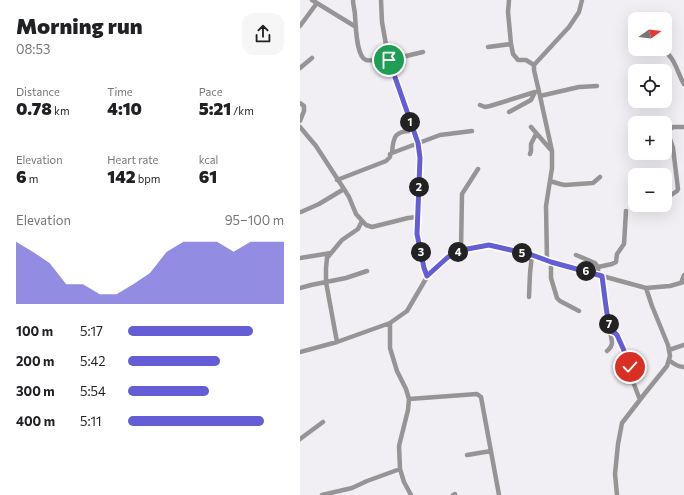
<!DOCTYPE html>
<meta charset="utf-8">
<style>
:root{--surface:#fff;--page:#f6f6f6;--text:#202124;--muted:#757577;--accent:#655dd6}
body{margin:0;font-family:Commissioner,sans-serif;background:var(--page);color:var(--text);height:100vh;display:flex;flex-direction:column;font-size:15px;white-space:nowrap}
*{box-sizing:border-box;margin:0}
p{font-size:13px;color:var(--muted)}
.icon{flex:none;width:22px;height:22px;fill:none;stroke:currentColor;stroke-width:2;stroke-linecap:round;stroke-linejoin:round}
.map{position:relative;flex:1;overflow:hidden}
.side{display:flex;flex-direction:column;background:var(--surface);width:300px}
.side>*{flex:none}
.needle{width:26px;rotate:76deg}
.tools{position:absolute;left:328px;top:12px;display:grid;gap:8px}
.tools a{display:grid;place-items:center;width:44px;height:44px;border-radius:8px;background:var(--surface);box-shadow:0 4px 16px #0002;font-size:20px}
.pin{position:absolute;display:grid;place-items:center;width:34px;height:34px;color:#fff;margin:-17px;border:2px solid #fff;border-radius:50%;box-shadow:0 1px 4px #0007}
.km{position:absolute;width:20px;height:20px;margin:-10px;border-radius:50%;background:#222;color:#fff;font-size:11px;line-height:20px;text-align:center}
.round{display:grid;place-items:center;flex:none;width:42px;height:42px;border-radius:12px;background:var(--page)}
.overview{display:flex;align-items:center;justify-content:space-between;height:68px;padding:0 16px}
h1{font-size:22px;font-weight:800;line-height:30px}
.stats{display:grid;grid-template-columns:repeat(3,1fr);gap:6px;height:68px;padding:4px 16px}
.stats div{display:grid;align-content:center}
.stats b{font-size:17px;font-weight:800}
.stats small{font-size:11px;font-weight:400}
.stats p{font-size:11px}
.chart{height:112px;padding:8px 16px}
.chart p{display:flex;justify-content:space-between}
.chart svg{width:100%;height:72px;margin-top:4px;fill:var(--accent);opacity:.7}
ul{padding:0 16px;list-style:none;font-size:13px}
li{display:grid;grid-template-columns:64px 48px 1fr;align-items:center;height:30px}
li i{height:10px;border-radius:5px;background:var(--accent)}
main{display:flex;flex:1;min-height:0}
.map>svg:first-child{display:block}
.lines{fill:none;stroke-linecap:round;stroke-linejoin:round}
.minor{stroke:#969494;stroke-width:4.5}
.route-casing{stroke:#fff;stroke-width:8}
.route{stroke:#655dd6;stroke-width:5}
</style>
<main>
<section class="side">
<div class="overview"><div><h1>Morning run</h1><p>08:53</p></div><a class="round"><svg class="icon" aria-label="share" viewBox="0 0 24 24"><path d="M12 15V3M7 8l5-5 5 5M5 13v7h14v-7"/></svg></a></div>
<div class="stats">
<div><p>Distance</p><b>0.78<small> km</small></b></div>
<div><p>Time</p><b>4:10</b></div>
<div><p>Pace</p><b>5:21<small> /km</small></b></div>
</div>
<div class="stats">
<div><p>Elevation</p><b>6<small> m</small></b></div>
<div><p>Heart rate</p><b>142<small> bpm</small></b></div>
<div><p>kcal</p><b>61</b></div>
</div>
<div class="chart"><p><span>Elevation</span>95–100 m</p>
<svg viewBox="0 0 160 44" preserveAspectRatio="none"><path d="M0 44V6L10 12L20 19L30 32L40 32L50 38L60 38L70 32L80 25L90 12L100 6L110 6L120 6L130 12L140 6L150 6L160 6V44z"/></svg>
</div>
<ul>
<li><b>100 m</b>5:17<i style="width:80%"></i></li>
<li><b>200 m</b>5:42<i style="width:59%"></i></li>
<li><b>300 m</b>5:54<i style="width:52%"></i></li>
<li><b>400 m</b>5:11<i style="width:87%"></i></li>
</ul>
</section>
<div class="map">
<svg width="384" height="495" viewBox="0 0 384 495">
<rect width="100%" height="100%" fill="#f1eff4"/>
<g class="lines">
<!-- minor -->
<path class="minor" d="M12 0 56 27
M53 0C53 5 55 10 55 16 56 26 56 56 66 60 72 62 82 57 88 56
M81 0 82 22 88 56 118 143 120 158 117 234 124 268 127 277
M209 0 208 12 211 44 213 54 218 60H226L234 65
M0 26 17 3
M188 47 211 44
M362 49C375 57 377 72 384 84
M343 52 354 49
M89 60 123 52
M0 68 12 58
M240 96 279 87 297 86
M0 103 4 106V111L0 121
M180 105 185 107 190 106 235 92
M209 112 231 100 235 92
M0 127 16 146 44 189 49 197 56 214 66 225 72 227 108 218 117 217
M231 127 251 150
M92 153C93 137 95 130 113 131
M230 154 231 151V144L236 134
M37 180 86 161 90 157V154L92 153 140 135 172 131
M250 181 260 184 265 185 293 183 300 177
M371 195 377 191 378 189 373 148 368 133 369 130 373 127H384
M1 212 19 204 44 189
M161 250 162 194 178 169
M276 255 295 263 298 267V274
M0 258 31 253
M247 260 246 206 252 168V151L240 96 234 70V65L269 27 279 12 282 0
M251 262V278L257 298 260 301 279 311
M298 267 312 264 316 262 317 254 324 244 326 211
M302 276 306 307 312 342C312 346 311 348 307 351
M381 283 384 275
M0 288 11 285 46 278 67 271
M229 297 230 273 232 255
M90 323V348L97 371 106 389 109 399 108 410 99 446 100 469 104 482 111 495
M310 331 315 333 317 335 326 355 330 367 332 379 340 400
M37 342 26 282V268L27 258 42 240 58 229 62 221
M369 350 384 345
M0 352 37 342 90 323 107 311 127 277 148 257 161 250 189 245 232 255 251 262 346 288 370 286 384 282
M370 361C374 364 378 367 384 367
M109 399 177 394 181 397 199 495
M0 439 23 422
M167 455 191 451
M22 495 52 488 67 481 100 469
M153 495 155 494
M317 495 315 474 318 444 322 423 346 392 367 366 370 356 368 345 352 306 346 288"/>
</g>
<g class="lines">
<defs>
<path id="route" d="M89 60 118 143 120 158 117 234 124 268 127 276 148 257 162 250 189 245 232 255 251 262 302 276 306 307 310 331 315 333 317 335 326 355 330 367"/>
</defs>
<!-- route casing -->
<use href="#route" class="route-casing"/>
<!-- route -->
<use href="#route" class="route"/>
</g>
</svg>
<div class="tools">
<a><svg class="needle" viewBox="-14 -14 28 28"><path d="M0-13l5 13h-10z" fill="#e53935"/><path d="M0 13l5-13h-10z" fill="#757577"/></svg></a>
<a><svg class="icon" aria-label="locate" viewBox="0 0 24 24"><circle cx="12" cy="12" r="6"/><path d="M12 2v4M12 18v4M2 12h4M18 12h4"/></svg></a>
<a>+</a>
<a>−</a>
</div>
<div class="pin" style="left:89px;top:60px;background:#1e9e55"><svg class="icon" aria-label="arrive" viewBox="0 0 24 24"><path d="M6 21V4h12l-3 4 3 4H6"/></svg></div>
<div class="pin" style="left:330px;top:367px;background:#d93025"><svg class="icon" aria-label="check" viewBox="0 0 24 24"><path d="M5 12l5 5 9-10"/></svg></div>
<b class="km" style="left:110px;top:122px">1</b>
<b class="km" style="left:119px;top:187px">2</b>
<b class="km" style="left:121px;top:252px">3</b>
<b class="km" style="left:158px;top:252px">4</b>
<b class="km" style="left:222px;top:253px">5</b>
<b class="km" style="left:286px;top:271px">6</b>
<b class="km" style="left:309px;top:324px">7</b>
</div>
</main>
